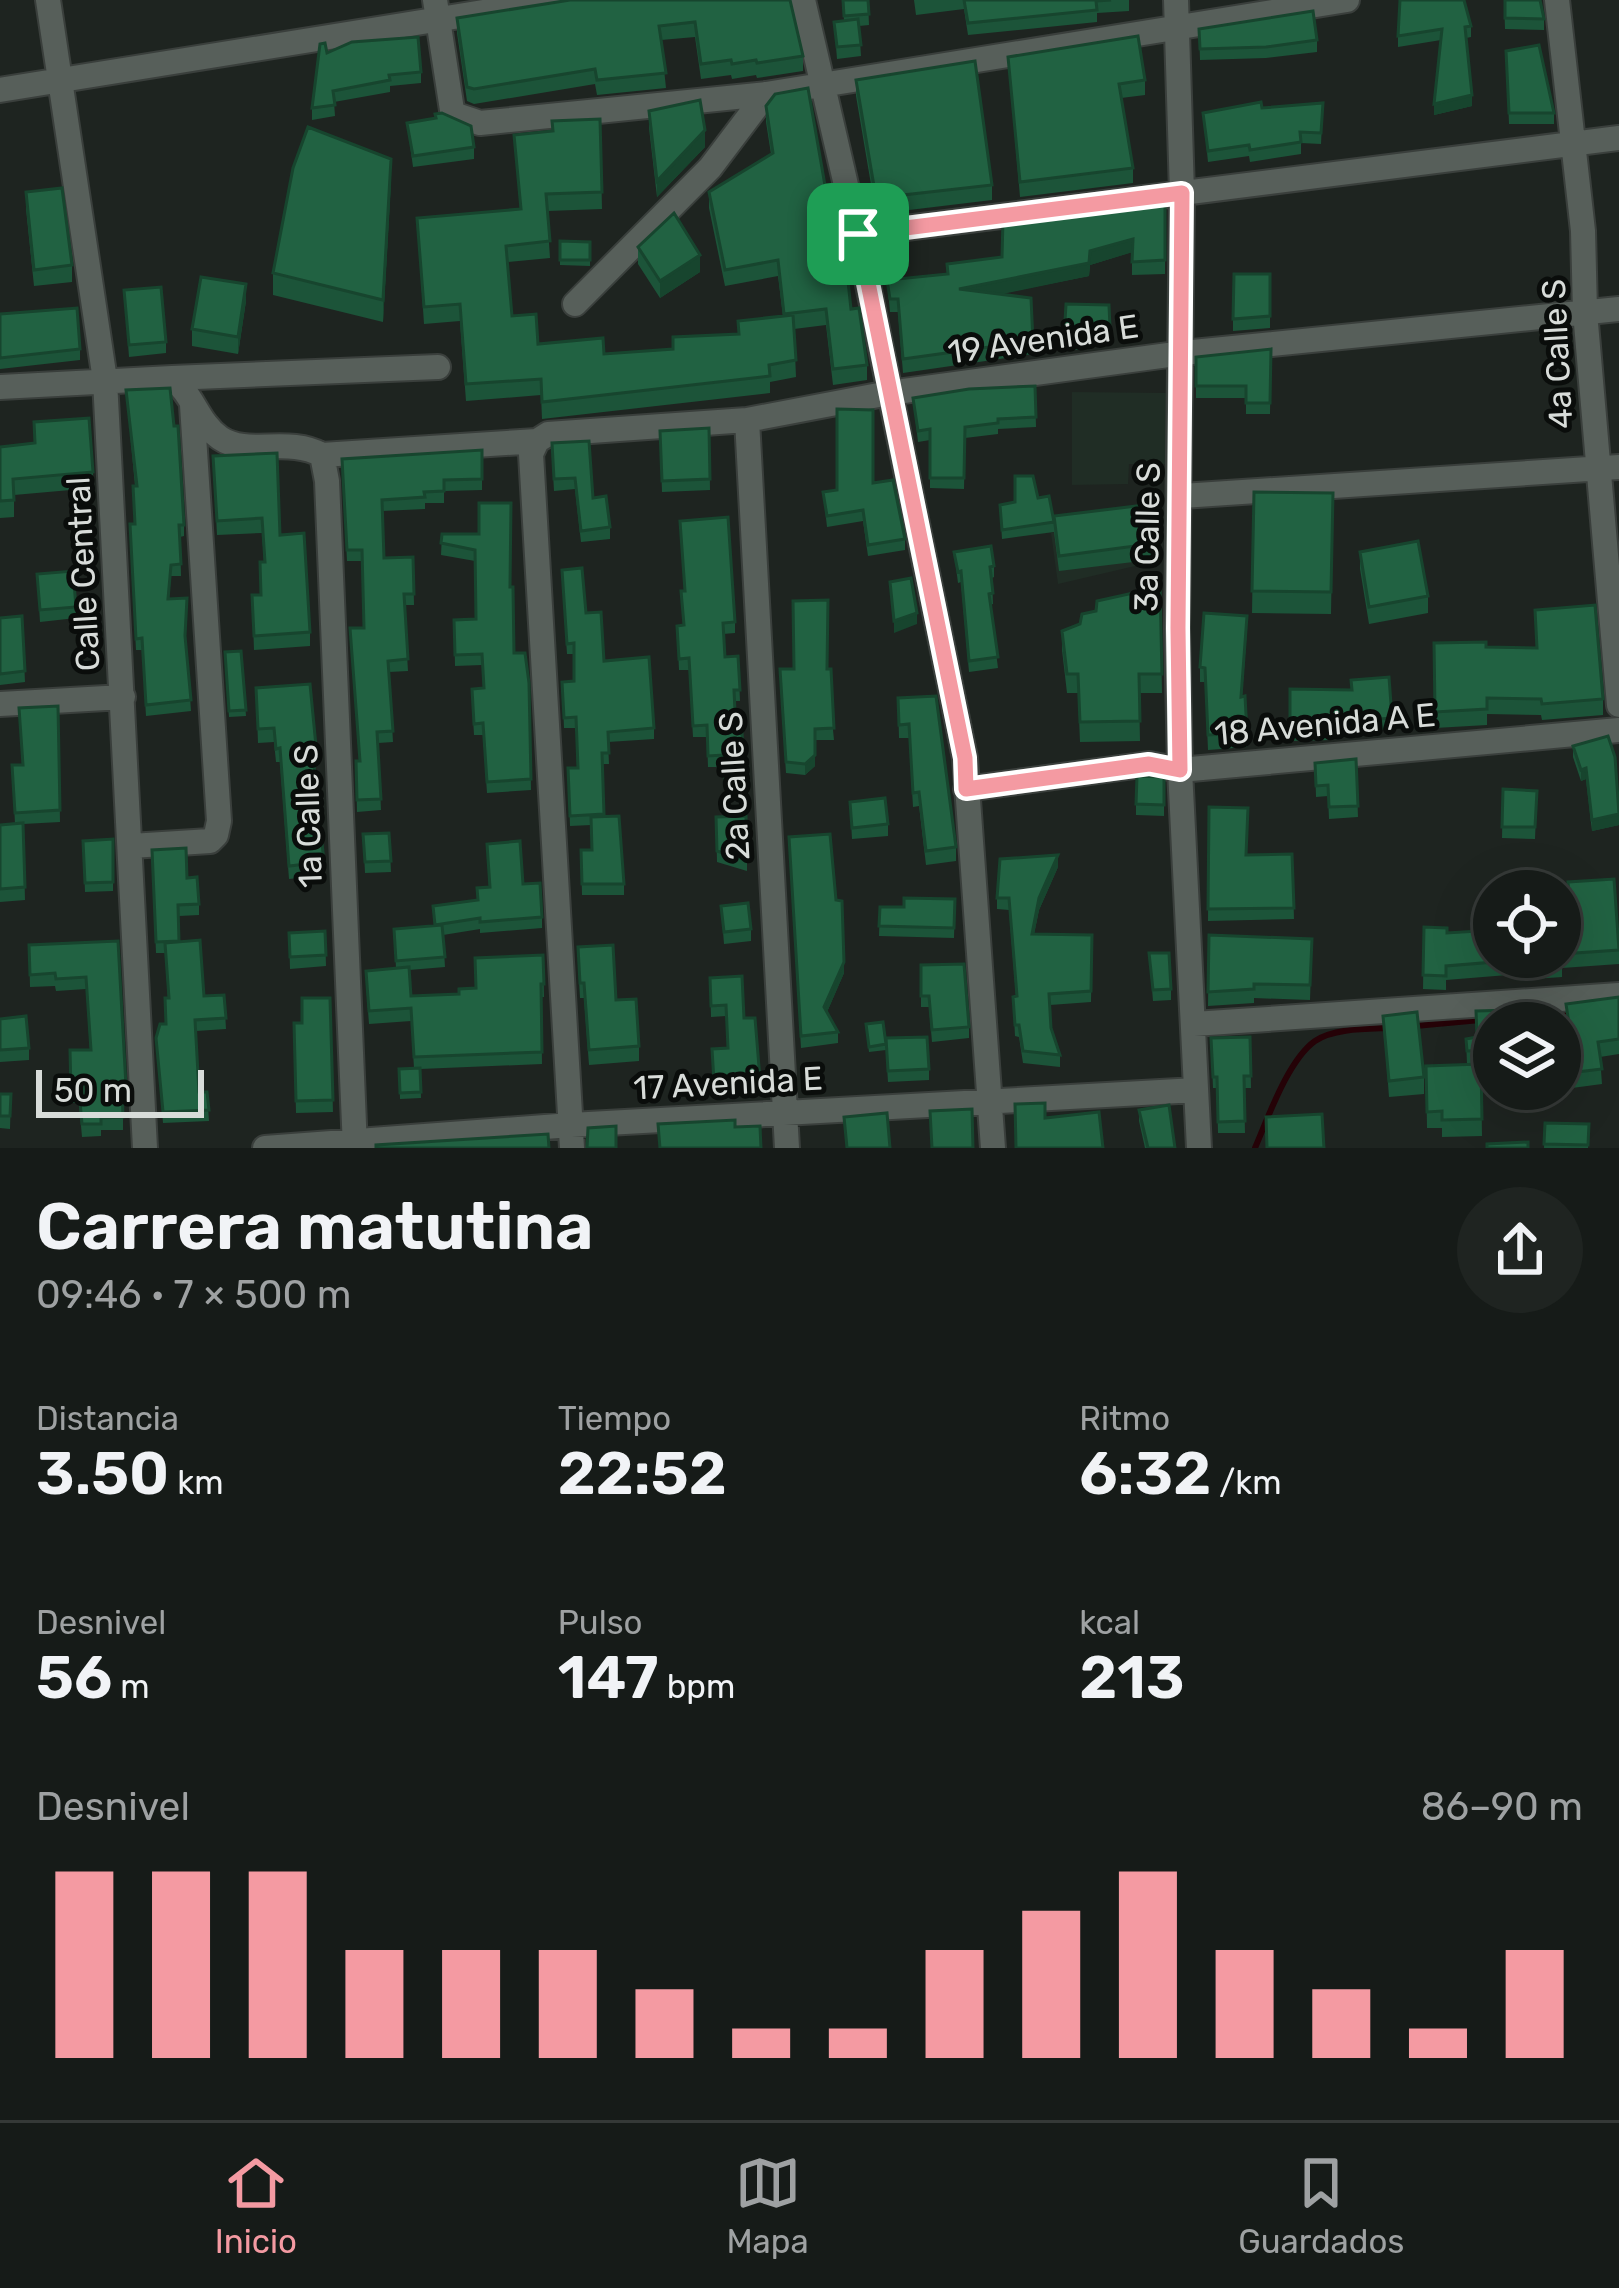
<!DOCTYPE html>
<html lang="es">
<meta charset="utf-8">
<style>
:root{--surface:#161b18;--page:#1f2421;--text:#f1f3f6;--muted:#9ea1a2;--line:#353937;--accent:#f49aa2}
body{margin:0;font-family:Rubik,sans-serif;background:var(--page);color:var(--text);height:100vh;display:flex;flex-direction:column;font-size:45px;white-space:nowrap}
*{box-sizing:border-box;margin:0}
p{font-size:39px;color:var(--muted)}
.icon{flex:none;width:66px;height:66px;fill:none;stroke:currentColor;stroke-width:2;stroke-linecap:round;stroke-linejoin:round}
.map{position:relative;height:1148px;overflow:hidden}
.details{display:flex;flex-direction:column;background:var(--surface);flex:1}
.details>*{flex:none}
.controls{position:absolute;left:1473px;top:870px;display:grid;gap:24px}
.controls a{display:grid;place-items:center;width:108px;height:108px;border-radius:50%;background:var(--surface);box-shadow:0 12px 48px #0002,0 0 0 3px var(--line);font-size:60px}
.scale{position:absolute;left:36px;bottom:30px;width:168px;box-sizing:border-box;padding-left:12px;border:6px solid #d8dcd9;border-top:0;font-size:33px;line-height:42px;white-space:nowrap;color:#d8dcd9;-webkit-text-stroke:9px #0a0d0b;paint-order:stroke}
.pin{position:absolute;display:grid;place-items:center;width:102px;height:102px;color:#fff;margin:-51px;border-radius:24px;box-shadow:0 6px 18px #0006}
.round{display:grid;place-items:center;flex:none;width:126px;height:126px;border-radius:63px;background:var(--page)}
.head{display:flex;align-items:center;justify-content:space-between;height:204px;padding:0 36px}
h1{font-size:66px;font-weight:600;line-height:90px}
.stats{display:grid;grid-template-columns:repeat(3,1fr);gap:18px;height:204px;padding:12px 36px}
.stats div{display:grid;align-content:center}
.stats b{font-size:60px;font-weight:600}
.stats small{font-size:33px;font-weight:400}
.stats p{font-size:33px}
.chart{height:336px;padding:24px 36px}
.chart p{display:flex;justify-content:space-between}
.chart svg{width:100%;height:216px;margin-top:12px;stroke:var(--accent);stroke-width:6}
.dock{display:flex;justify-content:space-around;align-items:center;height:168px;border-top:3px solid var(--line);background:var(--surface);font-size:33px;color:var(--muted)}
.dock a{display:grid;justify-items:center;gap:6px}
.dock .selected{color:var(--accent)}
.map>svg:first-child{display:block}
.built{fill:#202d25}
.lines{fill:none;stroke-linecap:round;stroke-linejoin:round}
.stream{stroke:#250207;stroke-width:6}
.minor-casing{stroke:#3a3f3c;stroke-width:28}
.minor{stroke:#575f5a;stroke-width:24}
.wall{fill:#1c5439}
.shaded-wall{fill:#17452e}
.building{fill:#216242;stroke:#17452e;stroke-width:3}
.route-casing{stroke:#fff;stroke-width:24}
.route{stroke:#f49aa2;stroke-width:15}
.labels{text-anchor:middle;dominant-baseline:central;stroke-width:10;stroke-linejoin:round;paint-order:stroke}
.street-label{font-size:33px;fill:#d8dcd9;stroke:#0a0d0b}
</style>
<div class="map">
<svg width="1619" height="1148" viewBox="0 0 1619 1148">
<rect width="100%" height="100%" fill="#1e2420"/>
<!-- built -->
<path class="built" d="M1072 392 1166 393 1165 464H1129L1128 484 1072 485Z
M1158 509 1161 560 1058 584 1051 533Z"/>
<g class="lines">
<!-- stream -->
<path class="stream" d="M1505 1018 1570 1013
M1415 1026 1480 1020
M1255 1148C1268 1118 1288 1060 1315 1041 1334 1028 1368 1029 1390 1028"/>
<defs>
<path id="minor" d="M48 0 105 380 145 1148
M435 0 452 110 456 115 480 123 766 94 1347 0
M803 0 859 241 965 758 993 1148
M1176 0 1182 193 1177 629 1180 770 1199 1148
M1557 0 1583 231 1585 312 1619 705
M0 90 558 0
M858 234 1619 138
M575 304 710 168 766 94
M172 378 438 367
M0 387 172 378C193 394 198 423 220 438 248 457 288 436 322 455L327 481 355 1148
M747 420 787 1148
M322 455 537 441
M1182 496 1619 467
M0 704 123 697
M966 789 1149 764 1180 770 1619 730
M131 846 210 841 216 835 219 821 192 405
M1194 1024 1619 995
M265 1148 571 1125 1196 1090
M572 1148 531 454 537 441 548 434 747 420 889 393 1183 353 1619 309"/>
</defs>
<!-- minor casing -->
<use href="#minor" class="minor-casing"/>
<!-- minor -->
<use href="#minor" class="minor"/>
</g>
<!-- wall -->
<path class="wall" d="M790 0 803 56V71L757 78 756 75 732 79 731 75 701 79 695 37 661 40 666 88 597 95 595 84 474 104 467 101 457 33V18Z
M843 0H868L869 25 859 26 861 56 837 59 834 22 844 21Z
M914 0H1129V11L1097 13V22L968 35 964 9 916 15Z
M1504 0 1544 19V30L1505 29Z
M1471 26V37L1466 38 1472 106 1434 115 1441 40 1398 47V36Z
M1199 29 1317 40V52L1266 58 1200 60Z
M1506 51 1554 113V124H1509Z
M327 53 421 72V83L390 86V92L334 102 335 116 312 120V108Z
M1008 57 1145 80V95L1121 98 1133 168V183L1020 197Z
M856 80 992 185V200L876 214 856 96Z
M1323 103 1321 144 1301 143V154L1250 162 1249 156 1208 162 1203 113Z
M766 106 837 254 867 365V380L833 385 826 325 794 329 796 377 770 382V393L542 419 541 395 466 401 460 321 424 324 417 218 520 209 514 135 553 131 600 119 602 209 547 211 550 258 507 262 512 316 538 344 604 354 673 349 738 334V321L783 316 778 276 725 286 709 208V192L771 154 766 122Z
M649 111 705 147 657 197 649 128Z
M407 123 474 147V159L413 167Z
M391 181 383 322 273 295V273Z
M26 192 72 265V282L34 286 26 209Z
M1165 199V274L1132 275V252L1090 265 1089 276 999 294 1031 298 1033 354 903 373 898 312H890L887 280 947 274V264L1002 257 1049 220 1058 216Z
M560 241 590 242V266L560 265Z
M638 247 700 272 660 298 638 264Z
M1270 274V328L1233 331V319Z
M124 290 166 342V353L129 357Z
M246 301 238 354 192 346V329Z
M1066 304 1109 305 1110 339 1084 340 1082 350 1064 349Z
M0 314 80 349V360L0 369Z
M1271 349 1270 414H1246V398H1196V357Z
M1035 386 1036 427 998 429V434L965 438 964 489 930 488V440L918 442 913 398Z
M126 390 184 525V536L180 537 181 576H171L169 599 186 640 191 711 146 716 142 650H136L130 535 134 524 135 486Z
M34 422 93 472V488L14 495V517L0 518V447L34 444Z
M709 428 710 490 662 492 660 431Z
M482 450V490L444 491V503H425V509L382 511 384 558 413 557 414 605H404L408 671 389 672 393 742 378 743 381 810 357 812 356 761H359L364 628 362 561H347L342 459Z
M552 455 593 498 610 527V539L581 542 575 489 554 491Z
M213 456 280 535 310 632V646L254 650 252 595H261L264 562 262 533 217 535Z
M873 483 905 539V550L868 556 863 521 827 527 823 492Z
M1254 492 1333 493 1331 614 1252 613Z
M1038 498 1054 522 1158 543V559L1059 571 1054 532 1002 539 1000 505Z
M442 534H479L510 587 514 653 529 683 531 790 487 793 483 735H474L472 700 483 688 482 665 455 666 454 620 476 619 475 561 441 555Z
M954 552 994 566V577L992 578 993 604 990 605 998 668 969 672 961 582 958 583Z
M1360 552 1428 596V613L1369 624 1360 569Z
M37 574 76 607V618L40 622Z
M562 581 586 613 604 661 654 728V739L608 742 609 764H602L604 816 624 884V895H582L581 850H591V825L570 826 568 768H577L576 728H564L562 682 574 681V654H567Z
M1160 587 1162 693H1139L1140 741 1080 742 1078 693H1067L1062 650V631L1080 624 1096 611Z
M1535 610 1603 699V715L1542 720 1541 715 1487 714V725L1435 728 1434 643 1486 647 1536 648Z
M22 616 25 682 0 685V618Z
M735 622V633L723 634 725 657 738 656 740 701H734L736 732H742L744 787 724 788 723 767H708L707 737H693L689 670H679L677 626Z
M1247 630 1242 696H1245L1247 747 1208 750 1205 682H1200V667Z
M241 651 246 716 229 717 225 652Z
M827 669 834 740H815V766L805 775 786 773 780 681Z
M256 688 316 746V759H313L324 875 289 879 280 762H276L274 742 258 743Z
M1290 689 1392 718V729L1331 735 1330 740 1290 741Z
M898 698 956 847V861L926 865 919 806 913 807 909 738H899Z
M58 706 60 822 23 824 25 900 0 902V825L15 824 12 765H22Z
M1573 746 1619 799V825L1592 831 1586 779 1581 781 1573 757Z
M1356 759 1358 817 1329 819 1328 796 1316 797 1315 763Z
M1164 777V816L1136 815V804Z
M1503 789 1537 791 1535 839 1502 838Z
M850 802 888 824V836L852 839Z
M1209 807 1247 855 1292 854 1294 919 1208 921Z
M716 817 747 860V871L717 862Z
M389 833 391 872 365 873 363 834Z
M113 839V891L85 892 83 841Z
M789 848 844 973 827 1012 838 1032V1043L801 1048Z
M152 850 187 878 199 904V915L179 916V942L204 996 224 995 226 1029 196 1031 199 1092H207L209 1121 163 1123 156 1038 166 1024 168 998 165 953H156Z
M487 854 523 884 542 917V928L480 933V929L443 935 445 967 409 970 411 996 459 994 475 988 543 955 544 997H541L542 1064 420 1069 421 1098 400 1099 399 1069 414 1068 411 1021 369 1024 366 984 396 968 394 929 434 926 433 906 477 900V888L489 887Z
M1058 867 1039 910 1034 934 1092 935 1091 1002 1050 1005 1051 1028 1060 1055V1067L1023 1063 1019 1037 1015 1036 1013 997 1016 996 1009 910 997 909V898Z
M1568 882 1619 943V964L1562 968V977L1520 980V974L1446 980V990L1423 989 1424 927 1447 933 1494 957 1570 918Z
M955 899 954 938 879 936 880 907H904Z
M721 906 751 929V941L724 944Z
M325 931 326 966 290 969 289 933Z
M1209 935 1312 939 1310 1000 1254 998V1003L1208 1006Z
M118 941 126 1086V1098H123V1130H101V1136L82 1137 79 1103H71L70 1050H90L86 989 56 991 55 986 30 987 29 945Z
M1149 953 1171 989V1000L1153 1001Z
M578 962 639 1046V1061L589 1065 584 998H580Z
M921 965 969 1027V1038L932 1042 929 1007H921Z
M710 978 744 1018 760 1079V1090L714 1093 712 1049 728 1048 726 1016 711 1017Z
M1619 997V1054L1600 1057 1602 1084 1542 1092V1089H1560V1026L1567 1025 1566 1004Z
M330 998 333 1112 296 1113 294 1023H302Z
M1383 1016 1424 1077V1094L1389 1097Z
M0 1019 29 1048V1060L0 1062Z
M1494 1023V1066H1481L1482 1136 1442 1137V1128H1427L1426 1066 1467 1064 1466 1039 1476 1037Z
M866 1030 929 1069V1080L888 1082 886 1050 869 1052Z
M1250 1037 1251 1088H1244L1245 1133H1218L1217 1088H1213L1211 1038Z
M0 1094H11L10 1129 0 1128Z
M1139 1110 1175 1148H1145L1139 1121Z
M1545 1123 1589 1124 1588 1148H1544Z"/>
<!-- shaded-wall -->
<path class="shaded-wall" d="M1472 95V106L1434 115V104Z
M705 130V147L657 197V181Z
M391 159V181L383 322V300Z
M1133 239V252L1090 265 1089 276 959 303V289Z
M700 255V272L660 298V281Z
M246 284V301L238 354V337Z
M917 613V624L894 633V621Z
M815 755V766L805 775V764Z
M1586 768V779L1581 781V770Z
M1619 814V825L1592 831V820Z
M1058 855V867L1039 910 1032 945V934L1039 898Z
M844 962V973L824 1019V1007Z"/>
<!-- building -->
<path class="building" d="M570 0H790L803 56 757 63 756 60 732 64 731 60 701 64 695 22 659 26 666 73 597 80 595 69 474 89 467 87 457 18Z
M843 0H868L869 14 844 16Z
M964 0H1111L1096 1 1097 10 968 23Z
M1400 0H1464L1471 26 1465 27 1472 95 1434 104 1442 29 1398 36Z
M1505 0H1540L1544 19 1505 18Z
M1313 11 1317 40 1266 47 1200 49 1199 29Z
M858 19 861 45 837 47 834 22Z
M1138 36 1145 80 1119 84 1133 168 1020 182 1008 57Z
M418 37 421 72 389 75 390 80 333 91 335 105 312 108 320 44 325 43 327 53 352 42Z
M1539 45 1554 113H1509L1506 51Z
M975 61 992 185 876 198 856 80Z
M808 88 837 254 845 253 851 309 859 308 867 365 833 369 826 309 784 314 778 260 725 270 709 192 773 153 766 106 775 94Z
M700 100 705 130 657 181 649 111Z
M1261 102 1262 108 1323 103 1321 133 1300 132 1301 142 1250 150 1249 145 1208 151 1203 113Z
M442 113 471 126 474 147 413 156 407 123 436 118 435 114Z
M600 119 602 192 546 194 550 241 506 246 512 316 536 314 538 344 603 338 604 354 673 349V337L739 334 738 321 793 315 796 360 769 365 770 376 542 402 541 379 466 384 460 304 424 307 417 218 521 209 514 135 553 131 552 121Z
M308 127 391 159 383 300 273 273 293 168Z
M62 188 72 265 34 270 26 192Z
M1165 199V260L1132 262 1133 239 1090 251 1089 263 959 289 1031 298 1033 341 903 359 898 299H890L887 280 948 274 947 264 1002 257 1003 219 1049 220V217L1059 216 1058 212Z
M674 213 700 255 660 281 638 247Z
M560 241 590 242V260H560Z
M1234 274H1270V316L1233 319Z
M201 277 246 284 238 337 192 329Z
M161 287 166 342 129 345 124 290Z
M1066 304 1109 305 1110 327 1084 328 1082 339 1064 338Z
M77 308 80 349 0 358V314Z
M1271 349 1270 403H1246V386H1196V357Z
M1035 386 1036 417 998 419V423L965 427 964 478H930V429L918 431 913 398 969 389Z
M170 388 174 426H178L184 525H179L181 564 171 565 168 599 187 598 185 636 191 700 146 705 142 638 136 639 130 524H135L133 486H137L126 390Z
M837 409 873 410V483L893 480 905 539 868 545 863 510 827 516 823 492 837 490Z
M89 418 93 472 13 479 14 500 0 501V447L35 443 34 422Z
M709 428 710 479 662 481 660 431Z
M589 441 593 498 606 496 610 527 581 531 575 478 554 479 552 443Z
M482 450V479L444 480V491L424 492 425 497 382 500 384 558 413 557 414 594H404L408 659 388 661 393 731 377 732 381 799 357 800 356 761H360L350 628H364L362 550H347L342 459Z
M277 453 280 535 304 533 310 632 254 636 252 595H261L260 562H265L262 518 217 521 213 456Z
M1015 476H1033L1038 498 1049 496 1054 522 1002 530 1000 505 1015 502Z
M1254 492 1333 493 1331 592 1252 591Z
M479 503H511L510 587H513L514 653H525L529 683 531 779 487 782 483 723 474 724 472 689 484 688 482 654 455 655 454 620 476 619 475 550 441 543 442 534H479Z
M1153 504 1158 543 1059 556 1054 516Z
M728 517 735 622 723 623 725 657 738 656 740 690H734L736 732H742L744 775 724 776 723 755 708 756 707 725 693 726 689 658 679 659 677 626 684 625 681 591H685L680 521Z
M1418 541 1428 596 1369 607 1360 552Z
M991 546 994 566 990 567 993 593 989 594 998 657 969 661 961 571 958 572 954 552Z
M582 568 586 613 601 612 604 661 649 657 654 728 608 732 609 753H602L604 814 570 816 568 768H578L576 717 564 718 562 682 574 681V643L567 644 562 570Z
M73 571 76 607 40 610 37 574Z
M911 578 917 613 894 621 890 582Z
M1160 587 1162 674H1139L1140 721 1080 722 1078 674H1067L1062 631 1080 624 1082 614 1096 611 1097 601Z
M828 600 827 669H831L834 728 815 729V755L805 764 786 762 780 669H794L793 601Z
M1595 605 1603 699 1542 704 1541 699 1487 698V709L1435 712 1434 643 1486 642V647L1537 648 1535 610Z
M1204 613 1247 616 1241 697 1245 696 1247 733 1208 735 1205 668 1200 667Z
M22 616 25 671 0 674V618Z
M241 651 246 710 229 711 225 652Z
M1389 677 1392 718 1331 723 1330 728 1290 729V689L1352 690 1351 680Z
M310 684 316 746H312L324 862 289 866 280 748 276 749 274 728 258 729 256 688Z
M936 696 956 847 926 851 919 792 913 793 909 724 899 725 898 698Z
M58 706 60 810 15 813 12 765H23L19 708Z
M1608 736 1615 757 1619 814 1592 820 1586 768 1581 770 1573 746Z
M1356 759 1358 806 1329 807 1328 785 1316 786 1315 763Z
M1137 776 1164 777V805L1136 804Z
M1503 789 1537 791 1535 827H1502Z
M885 798 888 824 852 828 850 802Z
M1209 807 1248 808 1246 855 1292 854 1294 908 1208 909Z
M619 816 624 884H582L581 850H592L591 817Z
M746 816 747 860 717 851 716 817Z
M23 823 25 887 0 889V825Z
M389 833 391 861 365 862 363 834Z
M830 834 836 900 842 901 844 962 824 1007 838 1032 801 1036 789 837Z
M113 839V882L85 883 83 841Z
M520 841 523 884 540 883 542 917 480 922V918L435 925 433 906 478 900 477 888 490 887 487 844Z
M186 848 187 878 197 877 199 904 178 905 179 941 156 942 152 850Z
M1058 855 1039 898 1032 934 1092 935 1091 991 1049 994 1051 1028 1060 1055 1023 1051 1019 1025H1015L1013 997 1017 996 1009 898H997L1000 859Z
M1614 879 1619 950 1562 954V963L1520 966V960L1446 966V976L1423 975 1424 927 1447 928V933L1494 930V957H1560V918H1571L1568 882Z
M904 898 955 899 954 928 879 926 880 907H904Z
M748 903 751 929 724 932 721 906Z
M442 925 445 957 396 961 394 929Z
M325 931 326 955 290 957 289 933Z
M1209 935 1312 939 1310 985 1254 984V989L1208 992Z
M200 940 204 996 224 995 226 1018 195 1020 199 1092H207L209 1110 163 1112 156 1038 160 1024H166L165 998H169L165 943Z
M118 941 126 1086H122L123 1117 101 1118V1124H82L79 1091H71L70 1050H91L86 977 56 979 55 973 30 975 29 945Z
M613 945 616 1000 636 999 639 1046 589 1050 584 983H580L578 947Z
M1149 953H1169L1171 989 1153 990Z
M543 955 544 984H541L542 1052 414 1057 411 1008 369 1011 366 971 409 967 411 996 459 994V989L476 988 475 958Z
M964 964 969 1027 932 1030 929 996H921V965Z
M742 976 744 1018H755L760 1079 714 1082 712 1049 728 1048 726 1005 711 1006 710 978Z
M1619 997V1039L1598 1042 1602 1069 1560 1074V1026L1569 1024 1566 1004Z
M302 998H330L333 1100 296 1101 294 1023H302Z
M1512 1010V1023H1494V1050L1467 1051 1466 1039 1477 1037 1476 1011Z
M1417 1012 1424 1077 1389 1081 1383 1016Z
M26 1016 29 1048 0 1050V1019Z
M883 1022 886 1044 869 1047 866 1024Z
M927 1037 929 1069 888 1071 886 1038Z
M1250 1037 1251 1076H1244L1245 1121 1218 1122 1217 1077H1213L1211 1038Z
M1481 1064 1482 1119 1442 1120V1111L1427 1112 1426 1066Z
M420 1068 421 1092 400 1093 399 1069Z
M0 1094H11L10 1116H0Z
M1045 1103V1118L1099 1112 1103 1148H1016L1015 1104Z
M1169 1105 1175 1148H1148L1139 1110Z
M972 1109 973 1148H932L930 1111Z
M887 1113 890 1148H847L844 1117Z
M1322 1114 1324 1148H1267L1266 1117Z
M735 1120V1127L760 1126 761 1148H660L658 1124Z
M1545 1123 1589 1124 1588 1145 1544 1144Z
M616 1126V1148H587L588 1128Z
M548 1134 549 1148H376V1145Z
M1528 1142V1148H1487V1144Z"/>
<g class="lines">
<defs>
<path id="route" d="M1182 193 1178 628 1180 770 1149 764 966 789 965 758 858 234Z"/>
</defs>
<!-- route casing -->
<use href="#route" class="route-casing"/>
<!-- route -->
<use href="#route" class="route"/>
</g>
<g class="labels">
<!-- street labels -->
<g class="street-label">
<text transform="translate(1043 339) rotate(-8)">19 Avenida E</text>
<text transform="translate(1557 354) rotate(-93)">4a Calle S</text>
<text transform="translate(1147 537) rotate(-89)">3a Calle S</text>
<text transform="translate(83 574) rotate(-93)">Calle Central</text>
<text transform="translate(1325 724) rotate(-5)">18 Avenida A E</text>
<text transform="translate(734 786) rotate(-93)">2a Calle S</text>
<text transform="translate(308 816) rotate(-92)">1a Calle S</text>
<text transform="translate(728 1083) rotate(-3)">17 Avenida E</text>
</g>
</g>
</svg>
<div class="controls">
<a><svg class="icon" aria-label="locate" viewBox="0 0 24 24"><circle cx="12" cy="12" r="6"/><path d="M12 2v4M12 18v4M2 12h4M18 12h4"/></svg></a>
<a><svg class="icon" aria-label="layers" viewBox="0 0 24 24"><path d="M12 4l9 5-9 5-9-5zM3 14l9 5 9-5"/></svg></a>
</div>
<div class="scale">50 m</div>
<div class="pin" style="left:858px;top:234px;background:#1e9e55"><svg class="icon" aria-label="arrive" viewBox="0 0 24 24"><path d="M6 21V4h12l-3 4 3 4H6"/></svg></div>
</div>
<section class="details">
<div class="head"><div><h1>Carrera matutina</h1><p>09:46 · 7 × 500 m</p></div><a class="round"><svg class="icon" aria-label="share" viewBox="0 0 24 24"><path d="M12 15V3M7 8l5-5 5 5M5 13v7h14v-7"/></svg></a></div>
<div class="stats">
<div><p>Distancia</p><b>3.50<small> km</small></b></div>
<div><p>Tiempo</p><b>22:52</b></div>
<div><p>Ritmo</p><b>6:32<small> /km</small></b></div>
</div>
<div class="stats">
<div><p>Desnivel</p><b>56<small> m</small></b></div>
<div><p>Pulso</p><b>147<small> bpm</small></b></div>
<div><p>kcal</p><b>213</b></div>
</div>
<div class="chart"><p><span>Desnivel</span>86–90 m</p>
<svg viewBox="0 0 160 44" preserveAspectRatio="none"><path d="M5 44V6M15 44V6M25 44V6M35 44V22M45 44V22M55 44V22M65 44V30M75 44V38M85 44V38M95 44V22M105 44V14M115 44V6M125 44V22M135 44V30M145 44V38M155 44V22"/></svg>
</div>
</section>
<nav class="dock">
<a class="selected"><svg class="icon" aria-label="home" viewBox="0 0 24 24"><path d="M3 11l9-7 9 7M6 9v11h12V9"/></svg>Inicio</a>
<a><svg class="icon" aria-label="map" viewBox="0 0 24 24"><path d="M3 6l6-2 6 2 6-2v14l-6 2-6-2-6 2zM9 4v14M15 6v14"/></svg>Mapa</a>
<a><svg class="icon" aria-label="saved" viewBox="0 0 24 24"><path d="M7 4h10v16l-5-4-5 4z"/></svg>Guardados</a>
</nav>
